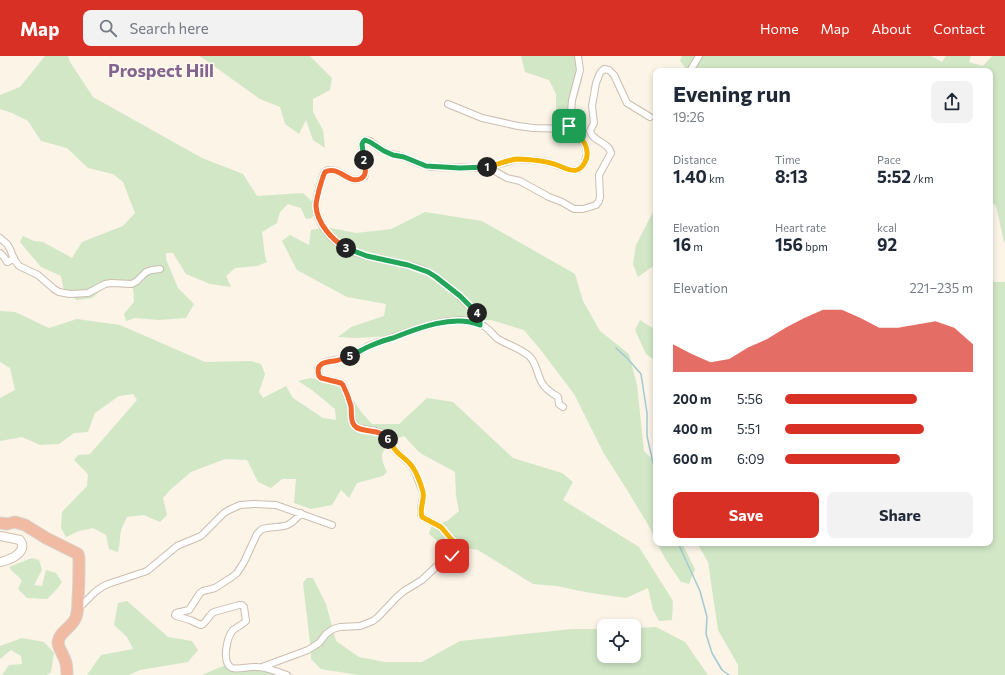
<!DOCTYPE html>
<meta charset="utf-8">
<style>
:root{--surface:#fff;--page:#f2f2f3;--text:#1f2937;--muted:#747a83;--accent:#d93025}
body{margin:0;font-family:Commissioner,sans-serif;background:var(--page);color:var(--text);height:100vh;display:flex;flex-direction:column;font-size:15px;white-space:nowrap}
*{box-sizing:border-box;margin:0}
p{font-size:13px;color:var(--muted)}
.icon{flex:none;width:22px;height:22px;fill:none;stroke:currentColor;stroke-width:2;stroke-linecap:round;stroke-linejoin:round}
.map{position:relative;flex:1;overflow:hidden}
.details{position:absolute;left:653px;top:12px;width:340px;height:478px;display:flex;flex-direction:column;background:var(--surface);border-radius:8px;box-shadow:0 2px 6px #0003}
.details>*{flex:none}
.tools{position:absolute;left:597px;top:563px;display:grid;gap:8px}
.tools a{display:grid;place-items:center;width:44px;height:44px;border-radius:8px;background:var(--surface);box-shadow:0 2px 6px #0003;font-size:20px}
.pin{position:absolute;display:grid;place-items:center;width:34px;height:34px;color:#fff;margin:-17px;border-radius:8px;box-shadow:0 2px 6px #0006}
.km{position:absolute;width:20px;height:20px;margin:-10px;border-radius:50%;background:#222;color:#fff;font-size:11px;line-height:20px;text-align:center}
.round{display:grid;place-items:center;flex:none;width:42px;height:42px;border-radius:8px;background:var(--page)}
.headline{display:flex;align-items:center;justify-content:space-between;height:68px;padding:0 20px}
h1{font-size:22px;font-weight:700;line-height:30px}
.metrics{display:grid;grid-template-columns:repeat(3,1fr);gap:6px;height:68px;padding:4px 20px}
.metrics div{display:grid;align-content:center}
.metrics b{font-size:17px;font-weight:700}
.metrics small{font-size:11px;font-weight:400}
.metrics p{font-size:11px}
.chart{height:112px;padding:8px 20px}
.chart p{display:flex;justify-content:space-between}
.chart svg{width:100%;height:72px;margin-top:4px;fill:var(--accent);opacity:.7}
.primary-button{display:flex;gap:8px;margin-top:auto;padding:8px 20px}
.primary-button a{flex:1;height:46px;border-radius:8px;background:var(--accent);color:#fff;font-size:16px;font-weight:700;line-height:46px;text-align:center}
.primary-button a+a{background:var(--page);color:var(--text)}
ul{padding:0 20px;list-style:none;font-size:13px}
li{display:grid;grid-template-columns:64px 48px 1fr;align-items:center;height:30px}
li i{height:10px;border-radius:5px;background:var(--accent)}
header{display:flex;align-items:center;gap:24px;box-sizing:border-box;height:56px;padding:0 20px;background:var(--accent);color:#fff}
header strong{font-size:19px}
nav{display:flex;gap:22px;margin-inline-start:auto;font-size:14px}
.search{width:280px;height:36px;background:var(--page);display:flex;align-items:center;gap:10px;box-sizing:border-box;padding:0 14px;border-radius:8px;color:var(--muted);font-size:15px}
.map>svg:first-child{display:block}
.green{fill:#d1e7c6}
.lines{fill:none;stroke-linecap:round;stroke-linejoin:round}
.stream{stroke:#a3c9d4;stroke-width:1.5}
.street-casing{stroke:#ccbdae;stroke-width:8}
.secondary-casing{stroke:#d0bfae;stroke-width:10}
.highway-casing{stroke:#d8d2cd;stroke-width:13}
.street{stroke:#fff;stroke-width:6}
.secondary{stroke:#fff;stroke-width:8}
.highway{stroke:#f0bba2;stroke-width:11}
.split-1-casing{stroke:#fff;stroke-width:8}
.split-2-casing{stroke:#fff;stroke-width:8}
.split-3-casing{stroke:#fff;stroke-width:8}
.split-4-casing{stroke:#fff;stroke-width:8}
.split-5-casing{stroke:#fff;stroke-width:8}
.split-6-casing{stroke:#fff;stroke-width:8}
.split-7-casing{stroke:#fff;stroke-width:8}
.split-1{stroke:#f5b400;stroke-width:5}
.split-2{stroke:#22a559;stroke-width:5}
.split-3{stroke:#f0652b;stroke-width:5}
.split-4{stroke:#22a559;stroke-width:5}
.split-5{stroke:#22a559;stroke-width:5}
.split-6{stroke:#f0652b;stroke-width:5}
.split-7{stroke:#f5b400;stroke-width:5}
.labels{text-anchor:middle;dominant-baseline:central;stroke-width:3;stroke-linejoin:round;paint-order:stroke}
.district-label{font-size:18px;font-weight:bold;fill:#83658e;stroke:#fef8ed}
</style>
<header>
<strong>Map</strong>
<div class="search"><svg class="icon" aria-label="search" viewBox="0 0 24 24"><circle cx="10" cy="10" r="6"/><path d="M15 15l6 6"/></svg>Search here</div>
<nav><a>Home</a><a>Map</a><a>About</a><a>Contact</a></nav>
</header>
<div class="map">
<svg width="1005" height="619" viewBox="0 0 1005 619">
<rect width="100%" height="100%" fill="#fbf4e7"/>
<!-- green -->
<path class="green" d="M45 0H68L70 6 93 41 202 102 243 118 257 140 303 137 318 151 312 162 306 163 301 152 288 148 280 156 277 167 262 176 265 200 267 206 257 210 235 212 226 220 231 231 210 228 186 218 173 197H166V203L178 232 194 248 186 262 159 264 135 262 126 265 124 258 134 246 133 231 114 223 92 242 77 244 64 235 61 220 41 211 20 186 23 180 34 185 43 186 72 202 82 186 123 170 135 157 123 126 113 118 88 112 67 92 41 85 28 65 12 57 0 53V39L20 31Z
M200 0H310L332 22 330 34 313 43V56L323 74 325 92 313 84 306 64 299 78 285 68 280 51 260 43Z
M521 0H580L582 23 570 67 558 73 553 69 556 53V38L549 24 525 16Z
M682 0H931L942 6 946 0H971L969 6 983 10 992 0H1005V187L1004 186 996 150 990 144V15H688L680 5Z
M656 150V208L638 221 633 208 636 189Z
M425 156 482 165 575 218 583 245 600 275 629 298 637 329 644 395 656 407V484L647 467 624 429 603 396 574 338 540 293 524 274 491 264 453 265 396 280 355 282 338 281 351 271 384 260 386 248 347 241 297 214 282 185 290 179 309 189 311 174 326 171 356 177 391 173Z
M990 219 994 226H1005V619H738V609L718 574 708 506 697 487H990Z
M0 255 15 256 49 272 77 263 120 269 205 306 251 305 261 308 265 318 259 336 263 342 286 330 293 342 323 362 336 364 335 353 312 334 298 325 311 322 344 330 362 357 372 368H399L427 342 453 346 513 402 562 417 573 426 563 444 639 491 673 545 672 564 659 565 653 554 648 532 626 542 585 536 557 530 533 528 478 494 441 488 429 478 431 471 447 465 459 455 456 440 455 416 420 397 404 380C396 383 382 390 382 401 382 405 385 412 387 416L383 420 357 427 349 442 341 434 332 449 311 453 294 447 296 423H282L271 432 258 426 247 404 225 403 191 416 170 434 163 442 167 459 160 466 144 459 127 461 121 474 119 491 118 496 109 493 106 479 93 472 79 475 66 481 61 472 62 456 87 430 88 418 74 404 78 399 90 398 137 344 133 338 119 340 95 357 88 376 74 377 59 388 40 389 22 381 0 385V342L15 334 10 312 0 306Z
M640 264 656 274V305L646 298 635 274Z
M657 487H682L695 513 689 528 681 526 666 504Z
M32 502 39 504 42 514 34 529 42 530 46 514 56 517 62 526 57 533 47 543 27 542 18 533 22 524 12 515 9 511Z
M307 522H313L326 548 336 585 359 601 385 606H422L460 585 572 573H604V600H634V572L656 571 685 586 708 619H358L321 613 311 603V595L303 527Z
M127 545 168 581 192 585 198 594 188 606 140 614 129 619H87L101 599 133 593 127 581 114 569 118 547Z
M22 582 44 586 54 597 51 616 47 619H2L9 609 22 608 21 600 11 594 0 603V590Z
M223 610 266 616 277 619H202Z"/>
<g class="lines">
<!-- stream -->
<path class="stream" d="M616 292 627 302 641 318 647 357V380L653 407 656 412
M678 487 700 535 707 561 706 578 712 597 722 614 729 619"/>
<defs>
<path id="street" d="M690 15 699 0
M448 48 482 62 518 70 533 72 569 73
M486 113 493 114 507 122 520 125 549 141 562 146 574 153H583L596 149 599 145 600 141 599 119 611 97C609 86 593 86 590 75L594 67 592 50 596 27 600 17 604 13 609 14 614 19 627 47 650 61
M0 182 7 188 10 193 14 203 19 210 38 219 54 233 59 236 70 238 88 237 105 228 111 227 132 228 137 225 146 216 152 214 160 213
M0 197 4 201 7 206H8L14 202
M480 269C480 257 472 252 464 245 455 236 440 222 428 216 402 203 369 206 344 191 330 183 316 166 316 149 316 142 319 133 321 126 323 121 323 115 329 114 339 113 346 122 354 124 358 124 361 123 364 121 368 116 362 95 362 88L363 86 365 84 370 85 379 92 388 97 404 101 420 108 430 111 483 112 496 109 517 103 542 105 551 107 570 114H578L584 108 587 99 586 90 584 87 578 81 570 77 569 73 571 57 572 44 580 14 578 0
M79 552 95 536 102 531 108 528 147 515 177 490 201 480 224 457 229 454 240 449 254 448 276 449 332 469
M262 611 308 594 319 587 326 578 333 573 340 571 360 570 373 565 378 561 397 541 404 535 422 524 440 507 456 498 459 495 458 489 450 482 441 471 422 461 421 458V453L423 441V436L415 416 411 409 395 394 384 378 376 375 357 372 354 369 352 363 351 349 343 329 341 327 321 322 319 320C313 303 336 305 347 302 356 299 362 293 371 289 377 286 384 285 391 282 417 273 458 255 484 270 490 274 493 279 498 283 508 289 520 292 529 300 537 307 537 319 542 327 546 334 552 337 558 341L559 348 563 351
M287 619C277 616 267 611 257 611 250 610 238 614 232 612 221 607 227 581 233 574 237 571 242 569 246 565L244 551 242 549H239L214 556C208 559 207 567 201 569L190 564 176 560 175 559 176 557 189 554 200 537 203 535 215 532 232 521 237 517 244 506 257 478 262 473C281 468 286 476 301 457"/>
<path id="secondary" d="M0 480 20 484C29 496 10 504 0 506"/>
<path id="highway" d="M0 467 7 468 15 466 25 469 46 482 78 498 79 502C79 516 79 529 78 543 78 549 78 555 76 561 73 571 59 576 58 586 58 592 63 598 65 604 67 609 67 614 67 619"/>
</defs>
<!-- street casing -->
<use href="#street" class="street-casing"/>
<!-- secondary casing -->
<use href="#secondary" class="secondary-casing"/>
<!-- highway casing -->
<use href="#highway" class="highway-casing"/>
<!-- street -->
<use href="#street" class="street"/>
<!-- secondary -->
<use href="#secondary" class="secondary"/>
<!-- highway -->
<use href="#highway" class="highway"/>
</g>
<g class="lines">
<defs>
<path id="split-1" d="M487 111C497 109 507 104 517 103 525 103 533 104 541 105 547 106 552 107 557 109 563 111 571 116 577 114 584 111 588 102 587 96 587 90 583 83 578 80 573 77 568 77 569 70"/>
<path id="split-2" d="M364 104 362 88 363 86 365 84 370 86 384 95 393 99 404 101 426 110 460 112 487 111"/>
<path id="split-3" d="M346 192C332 184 317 167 316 150 316 145 318 139 319 134 321 128 322 122 325 116 334 111 342 119 351 123 354 124 357 124 360 123 368 120 365 111 364 104"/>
<path id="split-4" d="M346 192 367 200 408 209 428 216 436 221 460 240 477 257"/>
<path id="split-5" d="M350 300C357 297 363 293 370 290 377 287 385 284 393 282 418 272 454 258 480 269V263L477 257"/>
<path id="split-6" d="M350 300C345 302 340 304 334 305 325 306 315 307 319 320L321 322 341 327 343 329C346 335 349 343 351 350 352 356 350 364 354 369 360 378 379 371 388 383"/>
<path id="split-7" d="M388 383C391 387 393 392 397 396 401 400 407 404 411 409 416 415 421 428 423 436 425 444 419 452 422 461L441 471 452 484 458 489 459 492 458 497 452 500"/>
</defs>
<!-- split-1 casing -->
<use href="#split-1" class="split-1-casing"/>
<!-- split-2 casing -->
<use href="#split-2" class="split-2-casing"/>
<!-- split-3 casing -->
<use href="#split-3" class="split-3-casing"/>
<!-- split-4 casing -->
<use href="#split-4" class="split-4-casing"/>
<!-- split-5 casing -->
<use href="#split-5" class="split-5-casing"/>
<!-- split-6 casing -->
<use href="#split-6" class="split-6-casing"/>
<!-- split-7 casing -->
<use href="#split-7" class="split-7-casing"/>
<!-- split-1 -->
<use href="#split-1" class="split-1"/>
<!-- split-2 -->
<use href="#split-2" class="split-2"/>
<!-- split-3 -->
<use href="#split-3" class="split-3"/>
<!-- split-4 -->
<use href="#split-4" class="split-4"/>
<!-- split-5 -->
<use href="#split-5" class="split-5"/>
<!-- split-6 -->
<use href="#split-6" class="split-6"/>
<!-- split-7 -->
<use href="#split-7" class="split-7"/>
</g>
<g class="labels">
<!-- district labels -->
<g class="district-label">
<text x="161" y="14">Prospect Hill</text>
</g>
</g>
</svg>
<div class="tools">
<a><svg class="icon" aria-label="locate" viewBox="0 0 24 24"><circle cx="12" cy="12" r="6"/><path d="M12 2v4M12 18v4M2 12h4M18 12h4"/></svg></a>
</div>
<div class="pin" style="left:569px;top:70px;background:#1e9e55"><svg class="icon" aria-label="arrive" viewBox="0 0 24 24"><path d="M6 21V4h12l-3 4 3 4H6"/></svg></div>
<div class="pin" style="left:452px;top:500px;background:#d93025"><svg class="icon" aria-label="check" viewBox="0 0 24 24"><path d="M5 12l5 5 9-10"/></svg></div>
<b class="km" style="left:487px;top:111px">1</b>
<b class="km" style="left:364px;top:104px">2</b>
<b class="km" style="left:346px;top:192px">3</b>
<b class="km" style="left:477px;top:257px">4</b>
<b class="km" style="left:350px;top:300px">5</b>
<b class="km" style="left:388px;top:383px">6</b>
<section class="details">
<div class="headline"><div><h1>Evening run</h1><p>19:26</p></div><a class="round"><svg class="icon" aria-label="share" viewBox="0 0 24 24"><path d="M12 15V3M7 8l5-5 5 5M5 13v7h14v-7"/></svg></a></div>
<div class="metrics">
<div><p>Distance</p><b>1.40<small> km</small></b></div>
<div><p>Time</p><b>8:13</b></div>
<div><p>Pace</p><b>5:52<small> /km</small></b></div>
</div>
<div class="metrics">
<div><p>Elevation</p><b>16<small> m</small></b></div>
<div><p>Heart rate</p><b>156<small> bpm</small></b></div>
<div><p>kcal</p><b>92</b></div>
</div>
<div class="chart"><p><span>Elevation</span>221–235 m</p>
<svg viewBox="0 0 160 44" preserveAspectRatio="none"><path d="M0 44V27L10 33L20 38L30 36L40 29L50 24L60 17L70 11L80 6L90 6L100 11L110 17L120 17L130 15L140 13L150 17L160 27V44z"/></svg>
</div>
<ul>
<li><b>200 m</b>5:56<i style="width:70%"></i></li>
<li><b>400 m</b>5:51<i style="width:74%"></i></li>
<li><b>600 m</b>6:09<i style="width:61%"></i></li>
</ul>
<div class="primary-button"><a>Save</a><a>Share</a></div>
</section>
</div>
